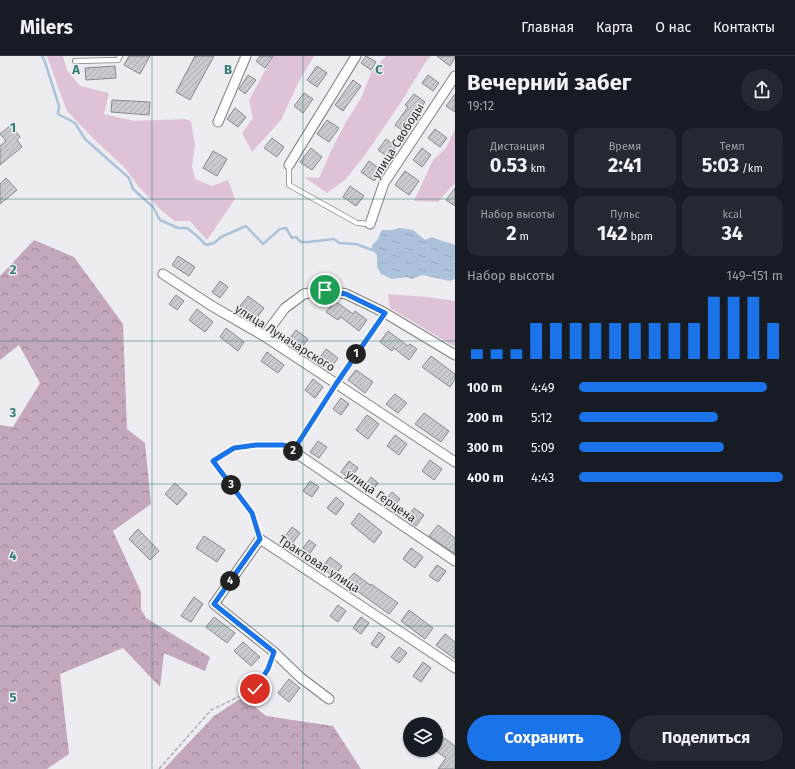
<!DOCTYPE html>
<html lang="ru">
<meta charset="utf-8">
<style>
:root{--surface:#171b24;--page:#242831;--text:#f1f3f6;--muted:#9ea1a6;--line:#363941;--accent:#1a73e8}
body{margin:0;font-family:"Fira Sans",sans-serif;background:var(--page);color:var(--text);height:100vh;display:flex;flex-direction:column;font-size:15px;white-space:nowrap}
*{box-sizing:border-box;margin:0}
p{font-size:13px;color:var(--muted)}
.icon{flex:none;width:22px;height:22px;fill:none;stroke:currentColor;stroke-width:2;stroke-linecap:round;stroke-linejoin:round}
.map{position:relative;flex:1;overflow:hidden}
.panel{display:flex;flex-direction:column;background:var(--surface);width:340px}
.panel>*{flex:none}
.buttons{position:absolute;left:403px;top:661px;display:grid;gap:8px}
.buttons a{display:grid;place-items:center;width:40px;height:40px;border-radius:50%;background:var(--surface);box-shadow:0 1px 3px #0004;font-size:20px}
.pin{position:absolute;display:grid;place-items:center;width:34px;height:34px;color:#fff;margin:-17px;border:2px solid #fff;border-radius:50%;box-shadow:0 1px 4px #0007}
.km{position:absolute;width:20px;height:20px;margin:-10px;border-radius:50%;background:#222;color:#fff;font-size:11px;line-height:20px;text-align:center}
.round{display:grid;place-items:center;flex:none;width:42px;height:42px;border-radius:21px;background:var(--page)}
.head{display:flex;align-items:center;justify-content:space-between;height:68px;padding:0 12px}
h1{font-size:22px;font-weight:700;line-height:30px}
.metrics{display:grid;grid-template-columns:repeat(3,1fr);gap:6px;height:68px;padding:4px 12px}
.metrics div{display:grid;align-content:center;border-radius:10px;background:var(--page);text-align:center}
.metrics b{font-size:20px;font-weight:700}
.metrics small{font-size:11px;font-weight:400}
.metrics p{font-size:11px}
.chart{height:112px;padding:8px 12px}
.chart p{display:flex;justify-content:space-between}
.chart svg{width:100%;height:72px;margin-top:4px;stroke:var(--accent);stroke-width:6}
.button{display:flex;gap:8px;margin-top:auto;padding:8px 12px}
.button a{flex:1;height:46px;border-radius:24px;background:var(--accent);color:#fff;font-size:16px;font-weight:700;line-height:46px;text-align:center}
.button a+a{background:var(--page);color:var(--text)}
ul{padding:0 12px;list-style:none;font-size:13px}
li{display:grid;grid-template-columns:64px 48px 1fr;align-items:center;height:30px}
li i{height:10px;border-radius:5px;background:var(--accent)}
header{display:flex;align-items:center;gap:24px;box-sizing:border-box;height:56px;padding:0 20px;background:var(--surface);border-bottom:1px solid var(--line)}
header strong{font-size:19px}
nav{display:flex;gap:22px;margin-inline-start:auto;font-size:14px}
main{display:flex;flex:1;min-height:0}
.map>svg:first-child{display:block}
.forest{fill:url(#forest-crowns)}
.garden{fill:#dfc2d6}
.water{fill:url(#water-ripples)}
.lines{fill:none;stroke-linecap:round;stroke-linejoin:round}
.stream{stroke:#acc2db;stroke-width:2.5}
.building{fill:url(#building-hatch);stroke:#87888c}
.lane-casing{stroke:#7f7e82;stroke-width:6}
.street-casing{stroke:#7f7e82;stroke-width:11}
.path{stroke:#b1b0b4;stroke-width:1.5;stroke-dasharray:4 2;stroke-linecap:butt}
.lane{stroke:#fff;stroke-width:4.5}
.street{stroke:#fff;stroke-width:9}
.route-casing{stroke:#fff;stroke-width:8}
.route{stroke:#1a73e8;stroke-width:5}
.grid{fill:none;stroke:#347c76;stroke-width:1;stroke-opacity:0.55}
.labels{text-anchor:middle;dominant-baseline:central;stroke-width:3;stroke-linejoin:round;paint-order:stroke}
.street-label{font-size:12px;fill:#303032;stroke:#edecf1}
.grid-label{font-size:13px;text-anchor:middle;font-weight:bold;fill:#347c76;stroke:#edecf1;stroke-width:3;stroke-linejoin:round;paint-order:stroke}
</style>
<header>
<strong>Milers</strong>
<nav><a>Главная</a><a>Карта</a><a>О нас</a><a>Контакты</a></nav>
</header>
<main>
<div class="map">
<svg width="455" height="713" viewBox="0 0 455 713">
<defs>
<pattern id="forest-crowns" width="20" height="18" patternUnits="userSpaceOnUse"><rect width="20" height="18" fill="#c4a7bb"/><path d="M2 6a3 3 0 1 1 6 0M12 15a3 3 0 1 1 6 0" fill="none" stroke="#a08899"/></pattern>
<pattern id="water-ripples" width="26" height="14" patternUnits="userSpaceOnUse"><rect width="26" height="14" fill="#acc2db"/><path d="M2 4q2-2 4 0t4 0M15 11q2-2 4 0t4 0" fill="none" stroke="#94a7bc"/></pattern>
<pattern id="building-hatch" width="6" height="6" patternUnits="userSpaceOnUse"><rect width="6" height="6" fill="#c8cacf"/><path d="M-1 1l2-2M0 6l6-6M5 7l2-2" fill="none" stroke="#acaeb2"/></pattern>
</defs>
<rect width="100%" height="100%" fill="#edecf1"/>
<!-- forest -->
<path class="forest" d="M34 184 74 201 123 268 127 373 145 387 151 448 113 475 141 536V553L146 562 210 601 205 615 164 597 160 631 123 592 60 618 69 698 47 713H0V369L13 371 40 327 19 289 0 304V220Z
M243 641 266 660 333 670 361 713H164L214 660Z"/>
<!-- garden -->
<path class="garden" d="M47 0H63L67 14 80 30 109 37 104 58 134 65 184 63 191 65 195 90 192 110 195 123 212 130 228 124 235 143 207 184 190 165H175L161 154 138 130 125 112 94 83 67 55 62 42Z
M273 0H314L299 25 281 64 252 96 242 77 253 62 249 44Z
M386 0H431L425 7 401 46 365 99 345 124 327 137 304 121 319 122 331 95 346 66 361 42 372 15Z
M455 73V128L453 129 438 146 414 145 433 104 446 92Z
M388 238 427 241 455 245V291L390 252Z"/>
<!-- water -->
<path class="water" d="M401 172 413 174 425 184 432 181 442 185 453 188 455 189V223L450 225 422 219 412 223 407 221 392 223 381 218 377 211V199L372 194V189L377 184 382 174H391Z"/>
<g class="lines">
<!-- stream -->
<path class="stream" d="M42 0 45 6 59 50 58 58 75 67 85 83 129 122 133 133 153 151 160 164 178 172H187L197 180 206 189 214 187 221 181 246 170 263 188 280 173 286 172 292 182 296 181 301 186H308L334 183 339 187 356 188 372 194"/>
</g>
<!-- building -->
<path class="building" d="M129 0H150L140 18 124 9Z
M195 0H214L190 44 176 36Z
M260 0H273L265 12 256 5Z
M366 0 376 6 371 14 361 7Z
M437 0H455V2L450 10Z
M115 10 116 22 86 24 85 12Z
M317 10 327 17 317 31 307 24Z
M248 19 256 24 245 38 239 33Z
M428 19 439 27 433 35 422 27Z
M353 24 361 30 343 55 335 49Z
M304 37 313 43 303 57 294 50Z
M414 38 425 46 410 67 413 69 407 78 395 69 408 51 405 49Z
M455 38V56L446 50Z
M112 44 150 46 149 59 111 56Z
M235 52 246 61 238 71 227 63Z
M327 64 339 72 329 86 317 78Z
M11 69 20 81 17 84 22 91 0 109V90L6 85 0 78Z
M435 73 447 82 440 91 428 82Z
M272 82 284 91 277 101 264 92Z
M386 83 396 91 388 101 378 94Z
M311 92 322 101 312 114 300 106Z
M422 92 431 99 422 111 413 104Z
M213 95 227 103 217 120 203 112Z
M369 105 382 115 374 125 361 116Z
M405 115 419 125 409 139 395 129Z
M6 122 17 134 0 148V128Z
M350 130 364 140 356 150 343 141Z
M455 132V150L446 144Z
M178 200 195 211 189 220 172 209Z
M220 225 228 231 220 242 212 236Z
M176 239 184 245 177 254 169 248Z
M248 240 264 252 256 263 240 250Z
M335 245 353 258 355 255 367 264 359 275 341 261 338 264 326 256Z
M197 253 213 266 205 276 189 264Z
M226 272 244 286 238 295 220 281Z
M296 274 308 283 300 294 288 285Z
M388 275 408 290 410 288 417 293 409 304 394 292 392 295 380 286Z
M326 293 338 302 330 313 318 304Z
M267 296 284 309 278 317 261 305Z
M431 300 455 318V323L450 331 422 311Z
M356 314 373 326 365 337 348 324Z
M313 323 323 331 315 342 305 334Z
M395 338 407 347 398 357 386 348Z
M341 342 349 348 341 359 333 353Z
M424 357 449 375 441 386 415 368Z
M367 359 379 368 368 383 356 374Z
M395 379 407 388 399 399 387 390Z
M318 385 327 391 319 402 310 396Z
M430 404 442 413 434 424 422 415Z
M349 405 358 412 350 423 341 416Z
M371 421 378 427 370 438 363 432Z
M310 425 319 431 312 441 303 435Z
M175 427 187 438 177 449 165 438Z
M392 436 400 443 392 453 383 447Z
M336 441 344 448 336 459 327 452Z
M414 452 424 459 416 470 406 463Z
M359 457 382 476 374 487 351 468Z
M438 469 455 482V498L429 480Z
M292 471 300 477 291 489 283 483Z
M138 473 159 495 150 504 129 483Z
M204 480 225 494 217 506 196 492Z
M309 484 316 489 307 501 300 496Z
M411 492 423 501 415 512 403 503Z
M330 501 342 510 334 521 322 512Z
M437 509 446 515 438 526 429 520Z
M354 517 370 529 371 528 398 547 389 558 356 534 355 535 345 527Z
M194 541 203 548 191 566 181 560Z
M338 549 346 555 338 566 330 560Z
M409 554 433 572 425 583 401 565Z
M214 561 235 577 227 587 206 571Z
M361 561 369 567 361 578 353 572Z
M379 576 385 581 377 592 371 588Z
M445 578 455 586V603L436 589Z
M243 586 260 601 251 610 234 595Z
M399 591 407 597 399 607 391 601Z
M423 606 431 612 421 626 413 620Z
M289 623 300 632 289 646 278 637Z
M436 676 455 690V713H438L446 702 436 695Z"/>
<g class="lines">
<defs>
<path id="lane" d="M75 5 118 4 120 0
M289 109V129L357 167 370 168
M260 483 252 457 213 405 234 392 256 389H284L293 395 336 328 385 257"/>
<path id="street" d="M218 66 246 0
M289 109 356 0
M370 168 384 127 455 20
M163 218 212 250 264 280 455 406
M264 280 285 252 304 238 325 234 346 238 371 250 385 257 455 299
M293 395 455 505
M329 643 301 622 274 596 214 548 260 483 455 612"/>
</defs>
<!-- lane casing -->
<use href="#lane" class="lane-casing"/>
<!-- street casing -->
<use href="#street" class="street-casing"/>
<!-- path -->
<path class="path" d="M159 713 211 654 255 633 268 613 271 605"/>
<!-- lane -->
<use href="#lane" class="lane"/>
<!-- street -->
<use href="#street" class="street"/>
</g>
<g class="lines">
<defs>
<path id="route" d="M255 633 268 613 274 596 214 548 260 483 252 457 213 405 234 392 256 389H284L293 395 336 328 385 257 346 238 325 234"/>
</defs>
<!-- route casing -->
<use href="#route" class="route-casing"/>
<!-- route -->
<use href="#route" class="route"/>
</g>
<!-- grid -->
<path class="grid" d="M152 0V713M303 0V713M0 143H455M0 285H455M0 428H455M0 570H455"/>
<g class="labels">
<!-- street labels -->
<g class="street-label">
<text transform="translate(398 85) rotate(-58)">улица Свободы</text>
<text transform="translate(285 282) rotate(32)">улица Луначарского</text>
<text transform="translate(381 440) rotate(35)">улица Герцена</text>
<text transform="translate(319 508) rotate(33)">Трактовая улица</text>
</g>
</g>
<g class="grid-label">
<text x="76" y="18">A</text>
<text x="228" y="18">B</text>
<text x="379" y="18">C</text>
<text x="13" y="76">1</text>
<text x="13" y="218">2</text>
<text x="13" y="361">3</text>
<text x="13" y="504">4</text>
<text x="13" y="646">5</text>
</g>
</svg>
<div class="buttons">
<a><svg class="icon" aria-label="layers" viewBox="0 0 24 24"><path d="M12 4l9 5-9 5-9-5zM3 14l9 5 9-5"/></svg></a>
</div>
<div class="pin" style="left:325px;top:234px;background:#1e9e55"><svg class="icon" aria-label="arrive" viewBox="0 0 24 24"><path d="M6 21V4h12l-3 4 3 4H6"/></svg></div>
<div class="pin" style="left:255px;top:633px;background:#d93025"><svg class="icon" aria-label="check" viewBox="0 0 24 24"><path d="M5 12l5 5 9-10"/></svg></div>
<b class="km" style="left:356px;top:298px">1</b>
<b class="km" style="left:293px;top:395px">2</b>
<b class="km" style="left:231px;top:429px">3</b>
<b class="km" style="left:230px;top:525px">4</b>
</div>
<section class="panel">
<div class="head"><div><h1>Вечерний забег</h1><p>19:12</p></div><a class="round"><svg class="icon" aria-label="share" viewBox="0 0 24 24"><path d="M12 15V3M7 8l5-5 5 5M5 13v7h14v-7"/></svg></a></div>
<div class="metrics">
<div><p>Дистанция</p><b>0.53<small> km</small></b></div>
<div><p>Время</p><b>2:41</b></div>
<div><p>Темп</p><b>5:03<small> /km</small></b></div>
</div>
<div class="metrics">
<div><p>Набор высоты</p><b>2<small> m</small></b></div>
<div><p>Пульс</p><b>142<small> bpm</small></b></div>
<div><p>kcal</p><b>34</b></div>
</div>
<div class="chart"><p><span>Набор высоты</span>149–151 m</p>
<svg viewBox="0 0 160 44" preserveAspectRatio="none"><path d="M5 44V38M15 44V38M25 44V38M35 44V22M45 44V22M55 44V22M65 44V22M75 44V22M85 44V22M95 44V22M105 44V22M115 44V22M125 44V6M135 44V6M145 44V6M155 44V22"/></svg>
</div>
<ul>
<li><b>100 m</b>4:49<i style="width:92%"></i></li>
<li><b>200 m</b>5:12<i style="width:68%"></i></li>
<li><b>300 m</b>5:09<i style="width:71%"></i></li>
<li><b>400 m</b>4:43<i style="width:100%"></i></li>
</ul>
<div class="button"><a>Сохранить</a><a>Поделиться</a></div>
</section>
</main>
